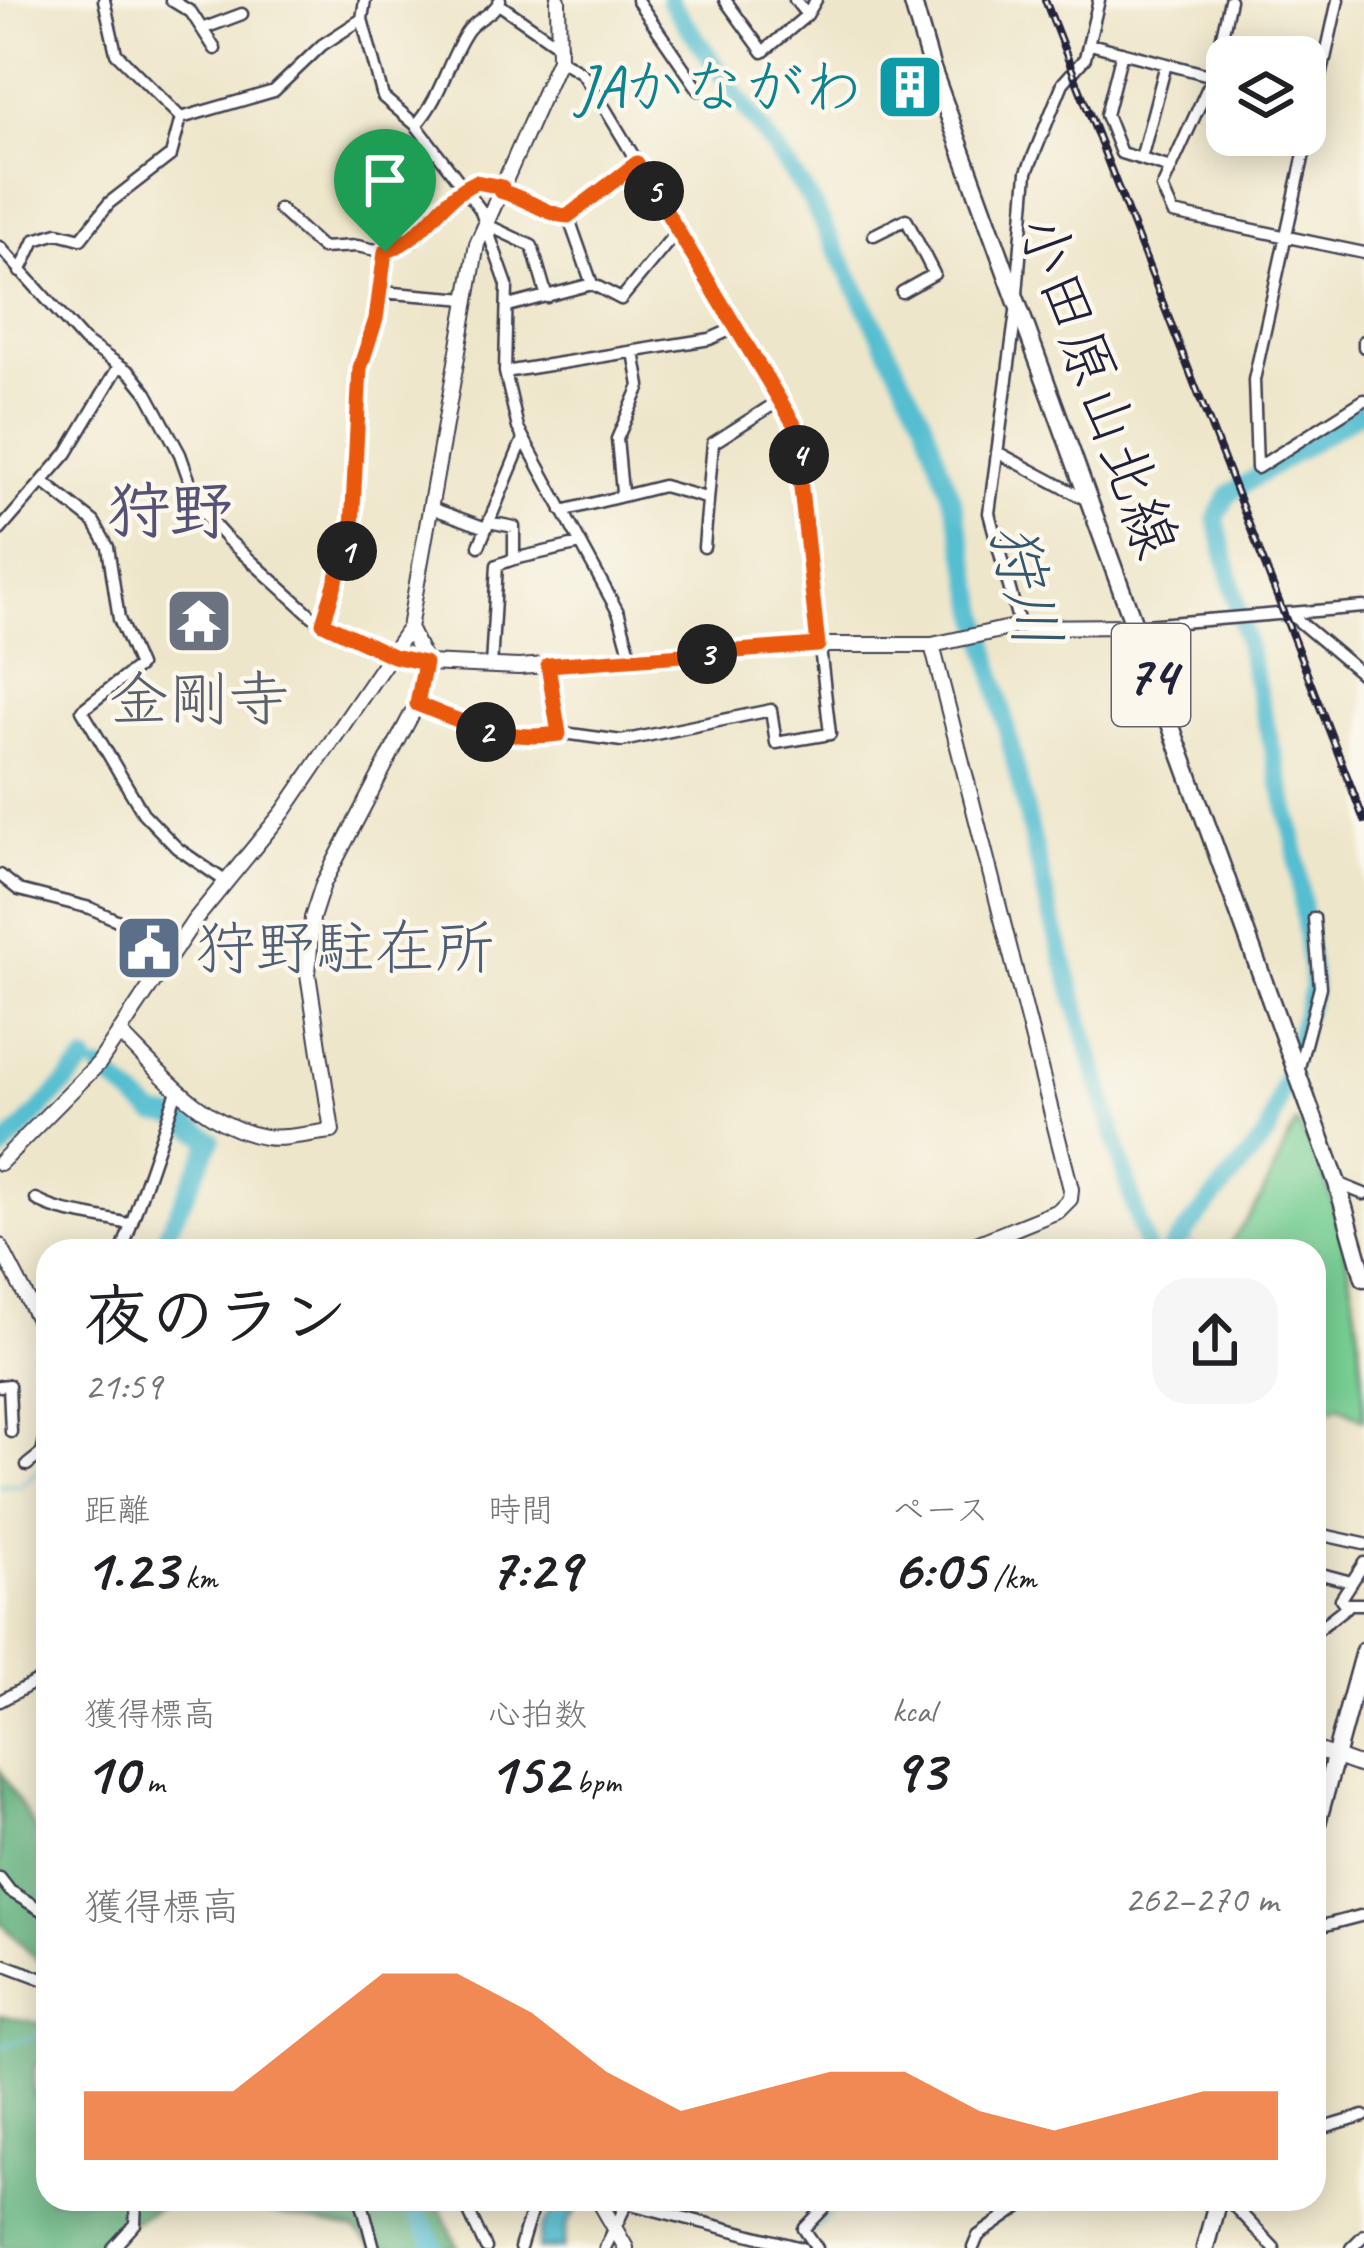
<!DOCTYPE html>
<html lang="ja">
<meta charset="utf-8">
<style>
:root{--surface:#fff;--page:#f6f6f6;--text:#202124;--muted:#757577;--accent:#ea580c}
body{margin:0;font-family:Caveat,"Klee One",sans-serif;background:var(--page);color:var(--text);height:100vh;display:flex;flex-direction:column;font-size:45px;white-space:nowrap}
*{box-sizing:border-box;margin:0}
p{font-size:39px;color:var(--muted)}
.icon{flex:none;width:66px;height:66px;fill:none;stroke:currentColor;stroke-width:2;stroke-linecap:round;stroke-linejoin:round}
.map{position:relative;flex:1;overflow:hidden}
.drawer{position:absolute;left:36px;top:1239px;width:1290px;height:972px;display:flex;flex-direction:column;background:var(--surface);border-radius:36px;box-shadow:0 6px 30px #0003}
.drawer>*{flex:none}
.buttons{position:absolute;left:1206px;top:36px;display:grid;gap:24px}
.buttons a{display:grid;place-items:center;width:120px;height:120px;border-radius:24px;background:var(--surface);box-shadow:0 6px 30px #0003;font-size:60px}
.pin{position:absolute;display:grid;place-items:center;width:102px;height:102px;color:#fff;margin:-123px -51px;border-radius:50% 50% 50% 0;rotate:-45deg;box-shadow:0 0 12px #0007}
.pin .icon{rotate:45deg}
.km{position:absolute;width:60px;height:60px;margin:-30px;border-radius:50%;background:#222;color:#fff;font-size:33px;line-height:60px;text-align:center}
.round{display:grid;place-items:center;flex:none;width:126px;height:126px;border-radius:36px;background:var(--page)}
.headline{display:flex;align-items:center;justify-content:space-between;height:204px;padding:0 48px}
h1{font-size:66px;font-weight:700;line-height:90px}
.metrics{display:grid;grid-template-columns:repeat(3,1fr);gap:18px;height:204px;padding:12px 48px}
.metrics div{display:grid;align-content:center}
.metrics b{font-size:60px;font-weight:700}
.metrics small{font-size:33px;font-weight:400}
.metrics p{font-size:33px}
.chart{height:336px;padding:24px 48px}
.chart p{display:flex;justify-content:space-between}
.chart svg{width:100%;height:216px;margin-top:12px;fill:var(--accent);opacity:.7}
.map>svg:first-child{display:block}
.green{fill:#78cf94;stroke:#4d7868;stroke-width:3}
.forest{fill:#62b27e;stroke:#426a5c;stroke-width:3}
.water{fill:#54bed0;stroke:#3b7086;stroke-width:3}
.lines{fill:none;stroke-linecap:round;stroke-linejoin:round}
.stream{stroke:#54bed0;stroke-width:3}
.river{stroke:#54bed0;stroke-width:18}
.minor-casing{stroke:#413f50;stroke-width:15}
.tertiary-casing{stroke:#413f50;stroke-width:18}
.primary-casing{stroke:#413f50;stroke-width:21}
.minor{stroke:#fff;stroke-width:10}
.tertiary{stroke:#fff;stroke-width:14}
.primary{stroke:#fff;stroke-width:16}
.rail-casing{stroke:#22223b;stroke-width:8}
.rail{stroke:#fbf7ec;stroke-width:3;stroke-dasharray:9;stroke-linecap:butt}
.route-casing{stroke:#fff;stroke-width:24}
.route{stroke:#ea580c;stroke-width:15}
.labels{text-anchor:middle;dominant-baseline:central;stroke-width:9;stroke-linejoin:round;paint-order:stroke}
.shield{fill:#fbf7ec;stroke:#636270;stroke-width:3}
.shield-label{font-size:57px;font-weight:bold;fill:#22223b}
.culture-label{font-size:60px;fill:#0d838f;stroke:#fbf7ec;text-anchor:end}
.street-label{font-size:60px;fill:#22223b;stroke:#fbf7ec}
.worship-label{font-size:60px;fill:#5b616d;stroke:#fbf7ec}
.service-label{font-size:60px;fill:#4e5e75;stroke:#fbf7ec;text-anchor:start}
.neighbourhood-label{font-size:63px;font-weight:bold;fill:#555275;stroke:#fbf7ec}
.water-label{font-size:63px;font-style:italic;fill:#34596f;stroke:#fbf7ec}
</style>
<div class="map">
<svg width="1364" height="2248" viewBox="0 0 1364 2248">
<rect width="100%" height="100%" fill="#fbf7ec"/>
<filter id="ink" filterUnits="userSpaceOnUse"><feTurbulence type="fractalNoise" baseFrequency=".00833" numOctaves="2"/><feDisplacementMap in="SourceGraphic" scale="24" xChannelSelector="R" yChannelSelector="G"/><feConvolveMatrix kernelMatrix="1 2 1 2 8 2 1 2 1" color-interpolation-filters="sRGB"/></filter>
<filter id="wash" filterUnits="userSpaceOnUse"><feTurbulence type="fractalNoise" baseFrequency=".004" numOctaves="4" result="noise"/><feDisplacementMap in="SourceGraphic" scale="48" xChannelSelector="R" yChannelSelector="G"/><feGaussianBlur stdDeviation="2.7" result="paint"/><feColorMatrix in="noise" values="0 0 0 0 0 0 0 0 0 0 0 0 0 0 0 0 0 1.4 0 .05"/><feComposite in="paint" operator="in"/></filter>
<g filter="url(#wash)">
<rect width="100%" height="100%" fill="#eee6ca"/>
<!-- green -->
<path class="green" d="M1296 1123C1345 1188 1364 1340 1364 1420L1339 1406 1323 1412 1314 1408V1251H1225L1260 1200Z"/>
<!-- forest -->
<path class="forest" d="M0 1770 48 1851V1971L0 1922Z
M0 2015 43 2024 48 2019V2063L35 2065 34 2092 48 2110V2199H174L86 2248H0Z
M254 2199H437L458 2248H376L354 2229 260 2211Z"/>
<!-- water -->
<path class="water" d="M560 2199H584L567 2224 563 2248H538L541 2229Z"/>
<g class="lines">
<!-- stream -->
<path class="stream" d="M1186 1231 1194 1251
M0 1486 22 1485 48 1461
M0 2047 48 2032
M811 2233 842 2199"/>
<!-- river -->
<path class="river" d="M669 0 810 199 924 420 955 508 1048 905 1147 1251
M101 1070 154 1114 176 1118 212 1140 158 1251
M0 1152 86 1062
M1169 1251 1268 1134 1313 987 1294 838 1216 518 1229 494 1364 410
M410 2199 436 2248"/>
</g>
</g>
<g filter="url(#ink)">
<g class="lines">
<defs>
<path id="minor" d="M104 0 116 53 181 118
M171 0 191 12 215 49
M365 0 362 19 383 97 416 125 480 209 507 285 505 372 518 428 619 614 632 660
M637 0 699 90
M725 0 763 52 807 15 816 0
M795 0 807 15
M1230 0 1213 76 1162 188 1173 213 1364 253
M1338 0 1254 380 1257 468 1364 400
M500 5 561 47
M202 29 242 14
M1090 44 1213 76
M1122 52 1106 115 1121 153 1171 168
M416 125C442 96 446 64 466 33 475 18 493 16 500 0
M1141 159 1166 64
M500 191C525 197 548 215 568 216L592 284 621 299 678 230
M279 209 322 248 357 246 385 252 376 319 360 368 353 529 323 623
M568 216 637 163
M485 224 532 246 547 297
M874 235 906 219 934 274 902 292
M0 247 84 341 131 373 147 393 180 454 199 508 227 539 312 616 393 656
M385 252 413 241 468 186 502 187
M20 272 35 240 58 233 81 239 109 203 171 155 181 118 274 91 322 45 362 19
M380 292 468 299
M1017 294 1027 172 1063 83 1085 58 1099 0
M508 306 592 284
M1016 312 989 513 1020 627
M1364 341V347
M505 372 710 339 737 327
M997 452 1089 501
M43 482 94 522 108 547 119 619 139 666 82 710 143 813 177 848 225 881
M622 492 617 439 640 386 634 352
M434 509 486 528
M562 511 663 486 706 498
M489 522 514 527V559L497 565 491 666
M0 530 67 453 119 366
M479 546 523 439
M704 547 713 443 782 399
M514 559 580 544
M1290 614 1364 676
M1133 626 1364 607
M548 665 559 734
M417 704 488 733 523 739 563 733 622 741 771 710 776 743 830 734 794 424 606 110 582 73 559 59
M0 875 19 890 90 908 177 947
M1298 1071 1320 987 1314 918
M1337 1183 1364 1194
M36 1199C55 1214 104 1216 131 1225
M122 1251 177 1091
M0 1386 9 1385 11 1432
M27 1465 42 1453 48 1425
M1314 1533 1364 1544
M1314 1572 1351 1582
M1347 1607 1341 1599 1364 1563
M1314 1632 1350 1604H1364
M0 1701 48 1675
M0 1878 10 1891 48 1914
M1314 1928 1364 1915
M0 1963 48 1981
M1314 2131 1364 2116
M361 2199 374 2248
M463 2199 486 2248
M1231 2203 1274 2248
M113 2248 135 2224 136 2199
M520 2248 535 2199
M605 2248 627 2203 802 2248
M817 2248 804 2229 833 2199
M973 2248 978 2236 1031 2199
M1351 2248 1364 2235"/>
<path id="tertiary" d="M932 645 1071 1189 1070 1199 1058 1211 959 1251
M393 656 426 663 519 667 818 645H932L1014 627 1133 626
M119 1032C160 1073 205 1127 265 1137 285 1140 311 1133 332 1131L308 974 312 918 323 884 417 704 426 663 409 628
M0 1163 99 1063 194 921 284 811 409 628 477 244 559 59 558 0
M0 1246 48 1339
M1314 1749 1364 1767
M598 2199 626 2248"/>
<path id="primary" d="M912 0 931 66 1337 1183 1364 1278
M1314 1834 1364 1651
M1205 2248 1218 2199"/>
</defs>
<!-- minor casing -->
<use href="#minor" class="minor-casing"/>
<!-- tertiary casing -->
<use href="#tertiary" class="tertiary-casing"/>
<!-- primary casing -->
<use href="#primary" class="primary-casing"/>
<!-- minor -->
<use href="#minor" class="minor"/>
<!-- tertiary -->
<use href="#tertiary" class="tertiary"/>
<!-- primary -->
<use href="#primary" class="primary"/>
<defs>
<path id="rail" d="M1045 0 1364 820"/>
</defs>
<!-- rail casing -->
<use href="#rail" class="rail-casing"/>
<!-- rail -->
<use href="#rail" class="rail"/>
</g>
</g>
<g class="lines" filter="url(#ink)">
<defs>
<path id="route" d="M637 163 794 424 818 645 548 665 559 734C505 742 466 724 417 704L425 663 393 656 323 623 352 529 360 368 376 319 385 252C429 235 437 200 476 182L502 187 500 191C525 197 547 215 568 216Z"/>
</defs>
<!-- route casing -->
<use href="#route" class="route-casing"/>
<!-- route -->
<use href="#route" class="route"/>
</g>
<!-- icons -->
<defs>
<symbol id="building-square" viewBox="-11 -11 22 22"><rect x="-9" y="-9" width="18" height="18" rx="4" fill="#0f9aa8" stroke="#fbf7ec"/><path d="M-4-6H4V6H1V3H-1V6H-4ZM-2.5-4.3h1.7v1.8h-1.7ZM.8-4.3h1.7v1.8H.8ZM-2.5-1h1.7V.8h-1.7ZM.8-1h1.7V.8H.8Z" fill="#fff"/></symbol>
<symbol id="temple-square" viewBox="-11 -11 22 22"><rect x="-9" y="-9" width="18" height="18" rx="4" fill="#6b7280" stroke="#fbf7ec"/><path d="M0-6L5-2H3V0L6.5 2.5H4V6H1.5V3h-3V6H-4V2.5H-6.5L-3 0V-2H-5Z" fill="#fff"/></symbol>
<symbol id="civic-square" viewBox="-11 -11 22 22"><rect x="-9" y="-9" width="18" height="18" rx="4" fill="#5c6f8a" stroke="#fbf7ec"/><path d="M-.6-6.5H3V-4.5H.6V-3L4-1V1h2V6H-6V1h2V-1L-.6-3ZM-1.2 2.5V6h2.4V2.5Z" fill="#fff"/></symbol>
</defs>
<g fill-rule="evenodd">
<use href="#building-square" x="872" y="49" width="76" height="76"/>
<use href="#temple-square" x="161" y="583" width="76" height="76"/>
<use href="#civic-square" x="111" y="910" width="76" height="76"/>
</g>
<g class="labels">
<!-- shield labels -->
<rect class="shield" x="1112" y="624" width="78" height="102" rx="9"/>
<g class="shield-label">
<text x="1151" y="675">74</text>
</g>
<!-- culture labels -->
<g class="culture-label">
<text x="864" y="87">JAかながわ</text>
</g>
<!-- street labels -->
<g class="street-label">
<text transform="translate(1098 386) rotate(70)">小田原山北線</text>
</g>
<!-- worship labels -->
<g class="worship-label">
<text x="199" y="699">金剛寺</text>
</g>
<!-- service labels -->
<g class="service-label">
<text x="195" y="948">狩野駐在所</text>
</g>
<!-- neighbourhood labels -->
<g class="neighbourhood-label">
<text x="170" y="511">狩野</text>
</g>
<!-- water labels -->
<g class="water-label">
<text transform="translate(1025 585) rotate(77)">狩川</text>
</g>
</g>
</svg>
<div class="buttons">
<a><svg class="icon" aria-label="layers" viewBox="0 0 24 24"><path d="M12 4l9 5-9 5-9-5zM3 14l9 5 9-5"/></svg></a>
</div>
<div class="pin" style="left:385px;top:252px;background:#1e9e55"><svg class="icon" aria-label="arrive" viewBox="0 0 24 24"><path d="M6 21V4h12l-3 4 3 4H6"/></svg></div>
<b class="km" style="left:347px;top:551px">1</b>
<b class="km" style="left:486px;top:732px">2</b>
<b class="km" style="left:707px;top:654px">3</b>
<b class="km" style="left:799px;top:455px">4</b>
<b class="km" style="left:654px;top:191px">5</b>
<section class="drawer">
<div class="headline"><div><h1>夜のラン</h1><p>21:59</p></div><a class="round"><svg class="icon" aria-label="share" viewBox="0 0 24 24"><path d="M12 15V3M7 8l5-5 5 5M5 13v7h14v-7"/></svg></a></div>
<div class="metrics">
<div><p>距離</p><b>1.23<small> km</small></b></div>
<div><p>時間</p><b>7:29</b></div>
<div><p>ペース</p><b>6:05<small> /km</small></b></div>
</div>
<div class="metrics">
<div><p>獲得標高</p><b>10<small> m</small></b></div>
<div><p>心拍数</p><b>152<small> bpm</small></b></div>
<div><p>kcal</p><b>93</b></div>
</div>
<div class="chart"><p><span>獲得標高</span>262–270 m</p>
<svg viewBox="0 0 160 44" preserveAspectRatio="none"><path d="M0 44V30L10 30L20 30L30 18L40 6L50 6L60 14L70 26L80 34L90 30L100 26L110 26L120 34L130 38L140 34L150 30L160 30V44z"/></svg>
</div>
</section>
</div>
